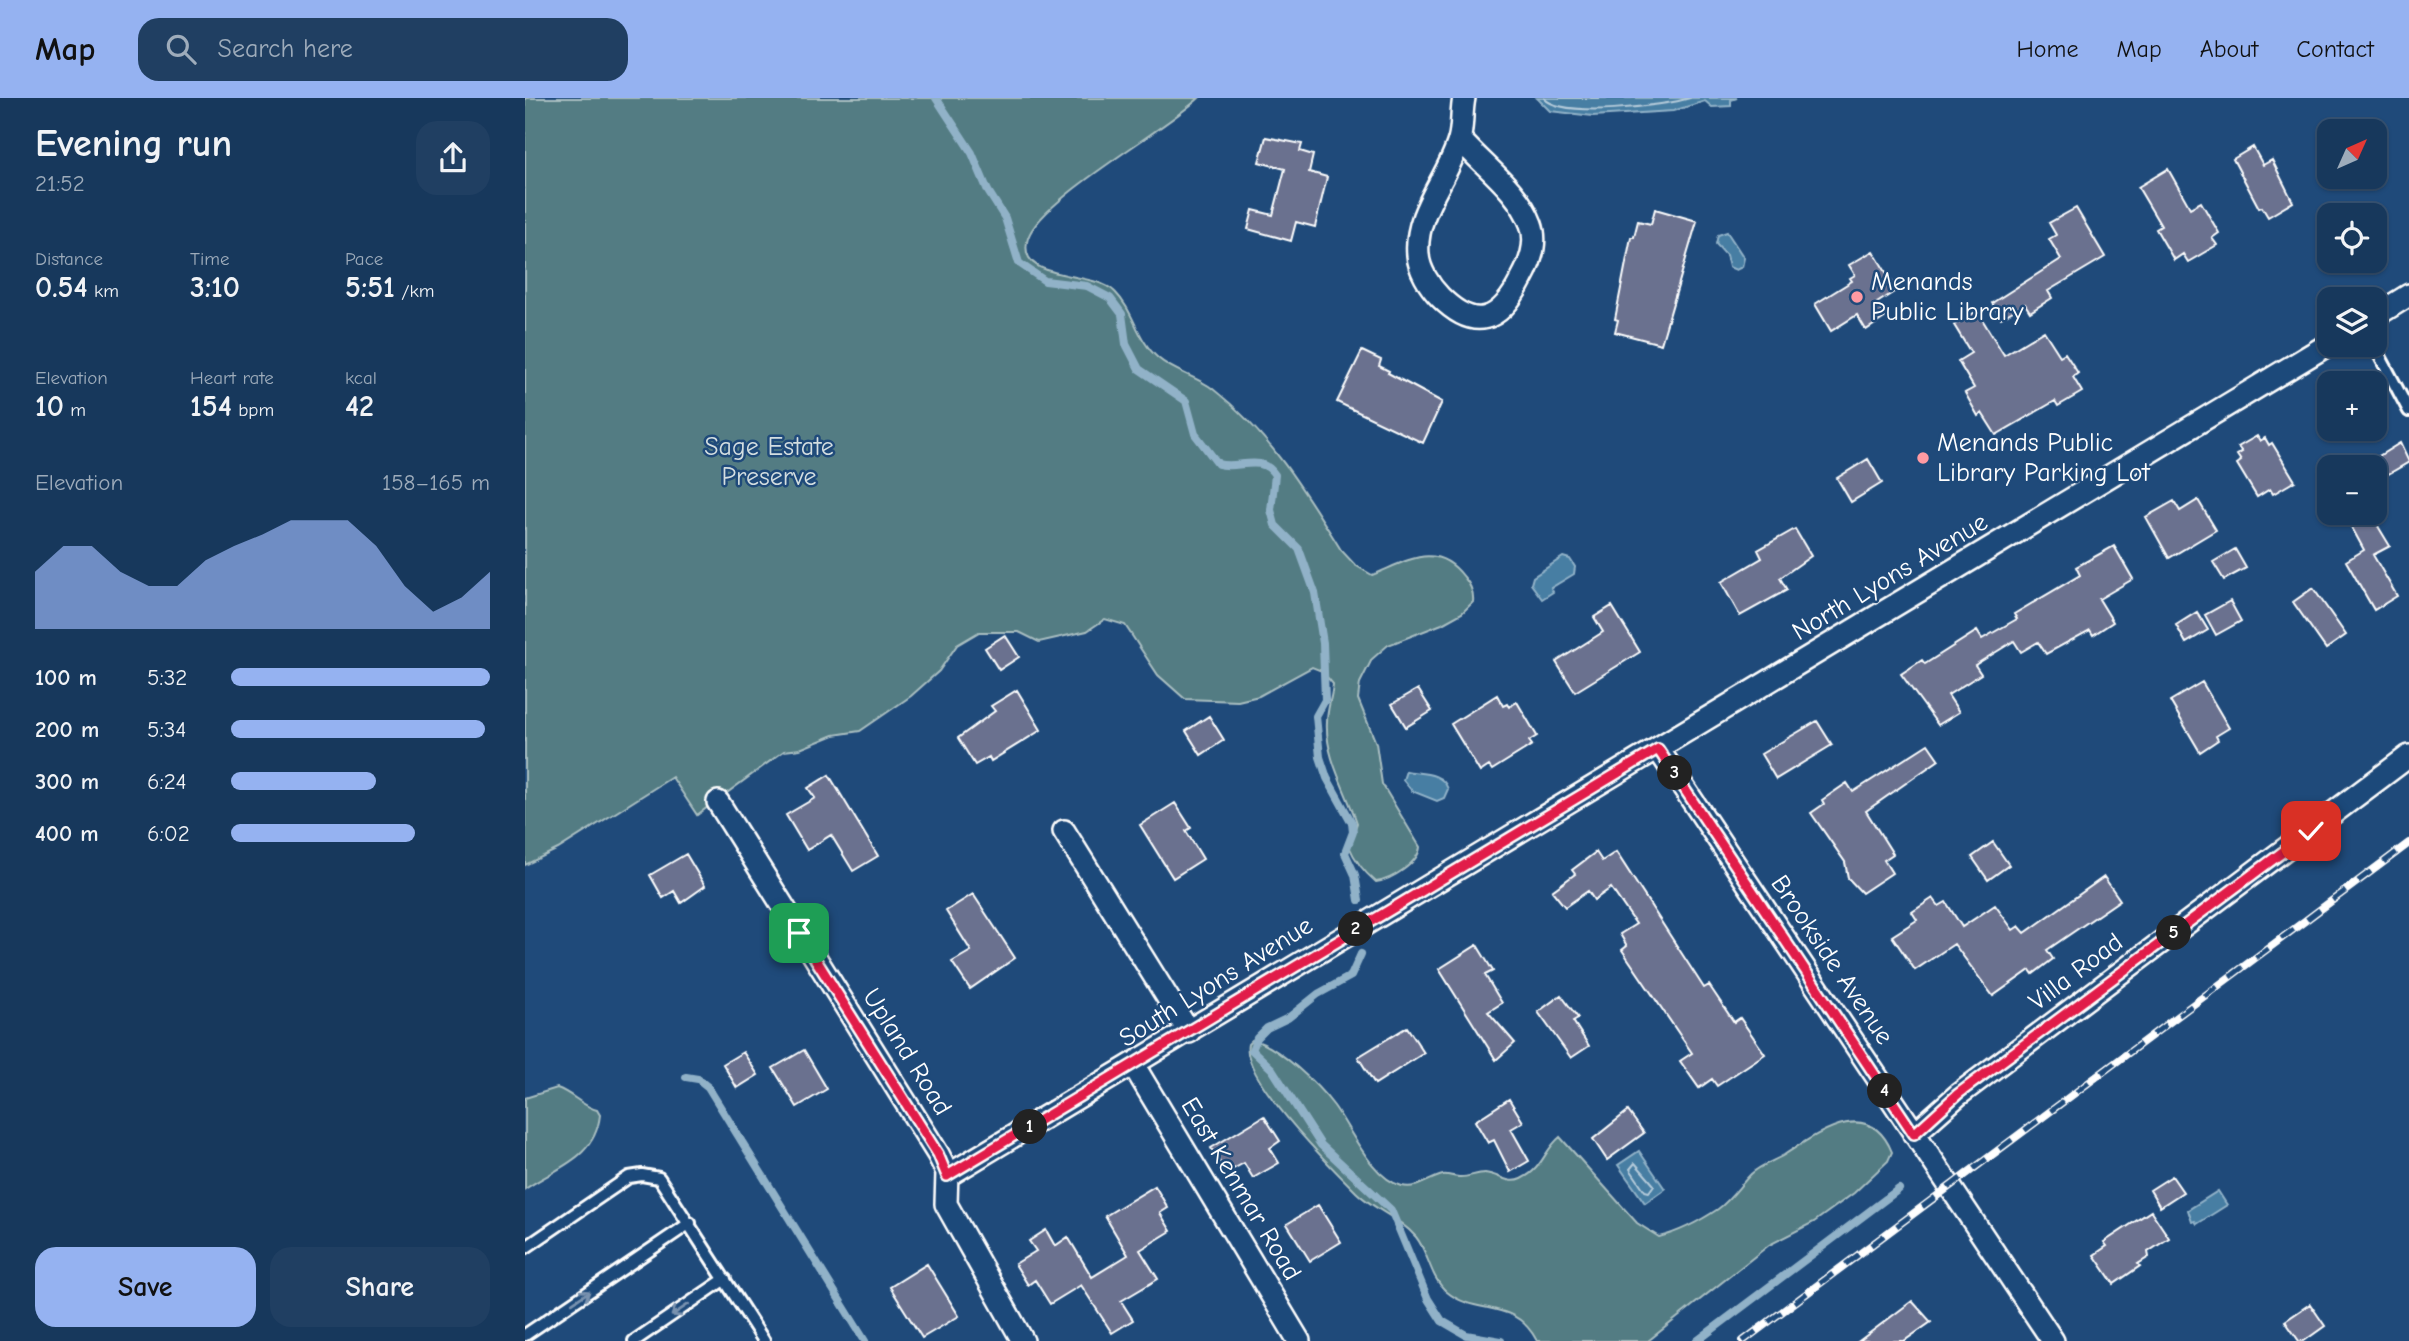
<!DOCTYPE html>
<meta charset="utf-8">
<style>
:root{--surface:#17385c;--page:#203f62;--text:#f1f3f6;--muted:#9eacbb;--line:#365272;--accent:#95b2f1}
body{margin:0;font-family:"Comic Neue",sans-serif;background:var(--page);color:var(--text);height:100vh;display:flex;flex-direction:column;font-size:26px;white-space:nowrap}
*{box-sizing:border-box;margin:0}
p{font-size:23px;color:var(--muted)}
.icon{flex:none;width:38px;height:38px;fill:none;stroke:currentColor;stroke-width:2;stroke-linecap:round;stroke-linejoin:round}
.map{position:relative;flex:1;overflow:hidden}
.panel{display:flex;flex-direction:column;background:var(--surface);width:525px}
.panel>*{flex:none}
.needle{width:46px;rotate:45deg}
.tools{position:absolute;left:1792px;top:21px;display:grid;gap:14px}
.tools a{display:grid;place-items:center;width:70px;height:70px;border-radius:14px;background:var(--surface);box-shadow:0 2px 5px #0004,0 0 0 2px var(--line);font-size:35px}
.pin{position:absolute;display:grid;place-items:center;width:60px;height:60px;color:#fff;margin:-30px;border-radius:14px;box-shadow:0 4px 10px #0006}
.km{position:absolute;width:35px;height:35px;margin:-18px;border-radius:50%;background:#222;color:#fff;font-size:19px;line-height:35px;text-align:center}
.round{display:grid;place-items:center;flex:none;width:74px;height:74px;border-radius:21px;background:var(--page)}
.headline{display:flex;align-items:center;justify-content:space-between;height:119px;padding:0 35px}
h1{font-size:38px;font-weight:700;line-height:52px}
.metrics{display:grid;grid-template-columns:repeat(3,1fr);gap:10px;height:119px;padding:7px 35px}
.metrics div{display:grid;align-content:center}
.metrics b{font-size:30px;font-weight:700}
.metrics small{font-size:19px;font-weight:400}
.metrics p{font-size:19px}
.chart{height:196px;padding:14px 35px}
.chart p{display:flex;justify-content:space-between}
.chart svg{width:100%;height:126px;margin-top:7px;fill:var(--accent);opacity:.7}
.cta{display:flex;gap:14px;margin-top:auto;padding:14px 35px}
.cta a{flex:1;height:80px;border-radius:21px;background:var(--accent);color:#111;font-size:28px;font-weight:700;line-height:80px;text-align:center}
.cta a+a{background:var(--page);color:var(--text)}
ul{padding:0 35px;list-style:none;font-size:23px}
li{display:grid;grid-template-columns:112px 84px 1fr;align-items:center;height:52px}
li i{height:18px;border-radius:9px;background:var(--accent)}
header{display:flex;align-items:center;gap:42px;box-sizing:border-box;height:98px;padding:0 35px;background:var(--accent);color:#111}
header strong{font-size:33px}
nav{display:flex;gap:38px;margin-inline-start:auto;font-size:24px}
.search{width:490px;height:63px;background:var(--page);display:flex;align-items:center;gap:18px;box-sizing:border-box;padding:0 24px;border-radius:21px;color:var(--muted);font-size:26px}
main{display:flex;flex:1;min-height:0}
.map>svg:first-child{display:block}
.green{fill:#537c83;stroke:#a9bec1;stroke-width:2}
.water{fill:#477ea3;stroke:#91b2c8;stroke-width:2}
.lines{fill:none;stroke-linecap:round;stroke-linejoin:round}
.shore{stroke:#b5cbda;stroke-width:2}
.stream{stroke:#91b2c8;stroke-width:8}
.building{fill:#6a718f;stroke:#fff;stroke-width:2}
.service-casing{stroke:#fff;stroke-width:16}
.minor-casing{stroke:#fff;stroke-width:26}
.service{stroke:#1f4a7a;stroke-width:10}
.minor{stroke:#1f4a7a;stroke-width:21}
.rail-casing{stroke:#fff;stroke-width:8}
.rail{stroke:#1f4a7a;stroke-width:5;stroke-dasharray:16;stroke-linecap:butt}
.oneway{stroke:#7992af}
.route-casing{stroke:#fff;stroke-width:14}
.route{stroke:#e11d48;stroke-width:9}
.poi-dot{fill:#ff9aa2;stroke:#1f4a7a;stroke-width:2.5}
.labels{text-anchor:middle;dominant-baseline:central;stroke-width:5;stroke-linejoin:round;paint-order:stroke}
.poi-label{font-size:26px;fill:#fff;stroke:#1f4a7a;text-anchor:start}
.park-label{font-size:26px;fill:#d4dee0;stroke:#1f4a7a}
.street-label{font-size:26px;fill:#fff;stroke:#1f4a7a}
</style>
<header>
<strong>Map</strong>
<div class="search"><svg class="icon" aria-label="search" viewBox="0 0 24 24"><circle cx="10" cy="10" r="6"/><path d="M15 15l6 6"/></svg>Search here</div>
<nav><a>Home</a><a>Map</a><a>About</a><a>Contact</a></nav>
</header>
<main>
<section class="panel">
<div class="headline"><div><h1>Evening run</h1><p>21:52</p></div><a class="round"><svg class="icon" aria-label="share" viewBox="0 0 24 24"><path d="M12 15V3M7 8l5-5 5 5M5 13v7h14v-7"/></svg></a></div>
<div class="metrics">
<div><p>Distance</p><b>0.54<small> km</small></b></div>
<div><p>Time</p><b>3:10</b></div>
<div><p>Pace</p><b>5:51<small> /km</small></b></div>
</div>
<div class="metrics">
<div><p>Elevation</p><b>10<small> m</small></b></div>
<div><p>Heart rate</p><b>154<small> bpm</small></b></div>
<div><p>kcal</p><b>42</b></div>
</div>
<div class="chart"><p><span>Elevation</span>158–165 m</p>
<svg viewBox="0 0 160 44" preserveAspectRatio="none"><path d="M0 44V24L10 15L20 15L30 24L40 29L50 29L60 20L70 15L80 11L90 6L100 6L110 6L120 15L130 29L140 38L150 33L160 24V44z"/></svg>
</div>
<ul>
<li><b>100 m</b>5:32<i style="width:100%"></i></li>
<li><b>200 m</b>5:34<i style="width:98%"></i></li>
<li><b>300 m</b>6:24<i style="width:56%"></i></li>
<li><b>400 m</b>6:02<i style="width:71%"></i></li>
</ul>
<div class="cta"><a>Save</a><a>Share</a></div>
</section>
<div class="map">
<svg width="1884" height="1243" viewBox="0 0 1884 1243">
<rect width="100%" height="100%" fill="#1f4a7a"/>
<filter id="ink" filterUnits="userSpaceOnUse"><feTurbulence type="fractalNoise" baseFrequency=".0143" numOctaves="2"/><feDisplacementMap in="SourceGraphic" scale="14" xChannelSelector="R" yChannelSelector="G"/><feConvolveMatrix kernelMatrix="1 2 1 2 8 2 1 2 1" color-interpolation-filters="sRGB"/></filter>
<g filter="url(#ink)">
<!-- green -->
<path class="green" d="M0 0H674C640 32 515 102 503 140 489 185 568 171 590 194 609 213 612 242 633 260 649 274 671 278 688 291 744 335 779 392 816 452L830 467 847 477C883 463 911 442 939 479 945 486 949 495 948 504L937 515 917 526 863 547 847 561 835 585 833 601 851 645 857 686 895 749C894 765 866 782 851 784 839 774 830 763 824 748L832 725C821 692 800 659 802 624 802 611 807 599 808 586L797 573 787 569 734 598 713 603 660 601 633 577 600 527 580 521 562 533 514 544 494 534H454L432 547 414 573 386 598 335 633 309 637 275 651 259 653 172 717 147 679 33 751 0 767Z
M727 942C752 946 794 988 809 1008 826 1031 847 1081 877 1088 892 1092 904 1080 918 1077 923 1076 928 1079 934 1079 942 1080 951 1075 960 1075 973 1076 983 1087 996 1081 1018 1071 1019 1052 1035 1039L1112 1125 1134 1139C1154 1134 1175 1123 1193 1111 1206 1102 1215 1087 1226 1076 1235 1067 1249 1063 1259 1057 1292 1036 1344 997 1367 1054L1363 1063 1329 1095 1289 1124 1244 1147 1123 1243H1012C989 1199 952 1219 922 1194 904 1178 904 1155 891 1139 875 1120 848 1111 831 1094 807 1070 715 979 723 946Z
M32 990C47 995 58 1009 72 1012L75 1017C70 1061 32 1069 0 1091V1000Z"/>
<!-- water -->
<path class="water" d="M1012 0H1212L1206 2V8L1187 9 1180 3 1148 13 1068 18 1025 13Z
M1202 134 1219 160 1217 169 1211 172 1204 169 1201 157 1191 146 1193 137Z
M1038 459 1045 461 1050 469 1049 476 1026 490 1028 494 1017 501 1006 486 1008 479Z
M881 673C894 676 917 673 923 691L919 700 912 703 887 693 878 682Z
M1114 1053 1140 1091 1120 1105 1093 1067Z
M1693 1093 1702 1107 1672 1126 1670 1123 1667 1124 1663 1112Z"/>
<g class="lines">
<!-- shore -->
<path class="shore" d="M1019 0C1036 21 1140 8 1165 0
M1035 0H1106
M1110 1065 1129 1087 1124 1094 1120 1093 1105 1071Z"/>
<!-- stream -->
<path class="stream" d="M411 0 447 55 463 93 480 120 494 165 520 183 562 188 585 200 597 216 601 246 614 271 661 303 670 336 693 366C713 372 736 355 750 377L746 412 750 427 774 451 790 495 798 545 800 602 791 618 795 659 802 680 827 725 828 734 820 755 830 777 834 802
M836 856 826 878 793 896 763 920 742 930 732 940 727 952 747 971 796 1047 866 1112 903 1201 917 1223 941 1237 976 1243
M161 979 173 981 183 989 340 1243
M1172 1243 1374 1091"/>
</g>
<!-- building -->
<path class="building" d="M741 39 777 46 775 53 788 57 784 74 802 79 790 129 771 124 766 143 723 131 728 112 748 117 760 71 734 64Z
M1728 49 1738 67 1747 62 1768 104 1743 119 1737 109 1734 110 1708 61Z
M1643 71 1665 110 1676 104 1694 135 1687 140 1692 147 1663 164 1658 156 1649 162 1631 131 1636 128 1613 89Z
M1551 110 1580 159 1523 193 1527 200 1505 214 1500 206 1476 220 1467 205 1536 161 1524 141 1531 137 1524 125Z
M1130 111 1172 123 1136 246 1090 234 1093 222 1090 221 1106 139H1109L1113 123 1126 126Z
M1348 153 1372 192 1352 205 1361 219 1341 232 1332 217 1306 233 1290 206 1327 183 1325 180 1330 177 1324 167Z
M1452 213 1479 257 1519 233 1535 258 1540 255 1553 275 1548 279 1557 294 1533 308 1530 303 1471 337 1457 315 1453 318 1440 295 1449 290 1433 263 1446 255 1429 227Z
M837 253 856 262 854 268 864 273 863 275 917 304 898 345 812 304Z
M1732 338 1735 343 1740 340 1744 347 1747 345 1770 383 1748 396 1745 391 1732 399 1712 366 1716 363 1712 357 1717 354 1713 349Z
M1875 345 1884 364 1860 378 1849 361Z
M1343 361 1357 385 1326 404 1312 380Z
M1673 402 1691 432 1644 460 1621 419 1649 403 1655 413Z
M1819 415H1845L1865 448 1848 457 1872 498 1849 512 1821 463 1839 452Z
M1270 431 1286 458 1255 480 1262 492 1215 518 1196 484 1237 460 1233 452Z
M1589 448 1608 481 1574 501 1588 524 1568 537 1565 532 1521 556 1513 544 1496 554 1489 543 1450 567 1456 576 1423 597 1434 614 1413 627 1376 576 1397 562 1400 566 1452 533 1457 541 1492 521 1489 516 1555 477 1551 469Z
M1710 451 1721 470 1699 482 1688 464Z
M1788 490 1821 537 1801 551 1768 504Z
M1705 503 1716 523 1691 537 1680 517Z
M1087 508 1115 554 1050 594 1031 564 1078 534 1069 519Z
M1672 514 1683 532 1661 545 1651 527Z
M480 537 494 559 474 572 460 550Z
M1677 584 1704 630 1691 638 1693 642 1675 654 1645 603Z
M893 591 907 613 881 629 867 606Z
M492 592 516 632 466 663 464 659 450 667 433 640 470 613 466 608Z
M972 597 978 608 982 606 984 609 992 604 1012 638 1004 643 1007 647 967 672 964 668 955 674 926 626Z
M684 618 699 642 676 657 661 633Z
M1292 623 1307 647 1251 681 1236 656Z
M1403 646 1414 662 1341 713 1368 756 1359 762 1367 775 1337 795 1323 780 1320 764 1286 715 1299 706 1297 702 1322 685 1328 694Z
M304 677 353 758 328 773 306 737 282 752 261 717 290 700 283 690Z
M650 705 666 730 661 733 678 761 648 780 615 727Z
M1468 744 1484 767 1463 782 1447 759Z
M1071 754 1077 763 1091 754 1179 890 1184 887 1209 924 1215 920 1240 956 1192 988 1187 981 1174 990 1155 963 1167 955 1097 852 1102 848 1095 836 1111 826 1086 790 1069 802 1063 793 1040 809 1027 793 1050 776 1047 772Z
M161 756 180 788 156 805 149 793 138 800 125 777Z
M1579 779 1595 802 1522 852 1528 861 1508 876 1505 872 1468 898 1429 846 1390 872 1367 838 1392 822 1387 814 1408 800 1414 808 1421 804 1437 829 1470 807 1488 832 1494 828 1500 835Z
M448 796 490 860 445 891 427 864 446 853 421 813Z
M952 847 968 873 960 877 977 905 963 914 990 945 971 962 914 871Z
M1036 897 1053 920 1048 923 1064 948 1046 960 1013 914Z
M882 929 899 955 850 986 833 959Z
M279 952 302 991 272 1009 248 970Z
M218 954 233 977 212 990 198 966Z
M984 1001 998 1024 986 1031 1004 1063 985 1074 969 1042 963 1045 950 1023Z
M1103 1013 1119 1035 1082 1062 1068 1041Z
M739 1018 755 1043 745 1050 754 1065 728 1080 719 1065 701 1075 686 1050Z
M1647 1078 1658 1094 1635 1109 1625 1092Z
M630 1088 643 1110 635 1115 646 1133 615 1152 633 1181 596 1203 608 1222 587 1235 556 1187 525 1206 510 1182 503 1187 490 1166 511 1153 504 1143 521 1132 530 1148 543 1139 567 1179 603 1157 580 1118Z
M793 1107 816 1144 785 1163 762 1126Z
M1626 1113 1644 1140 1623 1154 1624 1159 1613 1166 1615 1168 1589 1186 1569 1157 1582 1148 1579 1144Z
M402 1166 434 1218 397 1240 365 1189Z
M1387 1203 1406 1224 1379 1243H1334Z
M1785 1206 1800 1228 1779 1243H1774L1760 1223Z"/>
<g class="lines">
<defs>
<path id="service" d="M1849 247 1884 313
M0 1150 104 1079 117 1077 134 1080 239 1243
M0 1237 165 1125
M109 1243 200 1181"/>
<path id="minor" d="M935 41C958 68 993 91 1006 126 1013 145 1005 166 996 182 975 224 950 234 915 199 904 188 894 171 893 157 889 114 923 81 934 42 938 29 936 14 939 0
M1850 218 1884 197
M1133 651 1528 1243
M193 704 413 1056 422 1074 421 1106 498 1243
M539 733 664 934
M609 968 774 1243
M1389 1036 1433 997 1884 658
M422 1078 1804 246"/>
</defs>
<!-- service casing -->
<use href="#service" class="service-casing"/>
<!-- minor casing -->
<use href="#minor" class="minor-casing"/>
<!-- service -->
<use href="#service" class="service"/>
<!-- minor -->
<use href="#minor" class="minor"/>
<defs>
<path id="rail" d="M1218 1243 1884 745"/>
</defs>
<!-- rail casing -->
<use href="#rail" class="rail-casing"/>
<!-- rail -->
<use href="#rail" class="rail"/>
</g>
<!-- one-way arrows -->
<defs><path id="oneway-shaft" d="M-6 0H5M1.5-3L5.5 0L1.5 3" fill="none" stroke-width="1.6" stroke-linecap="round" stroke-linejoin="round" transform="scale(1.75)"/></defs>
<g class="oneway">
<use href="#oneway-shaft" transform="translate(56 1199) rotate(-34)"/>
<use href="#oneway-shaft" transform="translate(155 1212) rotate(146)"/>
</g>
</g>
<g class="lines" filter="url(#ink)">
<defs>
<path id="route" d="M274 835 413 1056 422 1078 1133 651 1389 1036 1433 996 1786 733"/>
</defs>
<!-- route casing -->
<use href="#route" class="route-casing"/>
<!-- route -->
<use href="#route" class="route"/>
</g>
<!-- markers -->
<g class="poi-dot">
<circle cx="1332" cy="199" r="7"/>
<circle cx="1398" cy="360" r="7"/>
</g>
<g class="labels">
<!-- poi labels -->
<g class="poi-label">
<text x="1346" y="184">Menands<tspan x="1346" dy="30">Public Library</tspan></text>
<text x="1412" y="345">Menands Public<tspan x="1412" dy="30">Library Parking Lot</tspan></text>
</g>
<!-- park labels -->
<g class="park-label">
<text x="244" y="349">Sage Estate<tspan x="244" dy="30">Preserve</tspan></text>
</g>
<!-- street labels -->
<g class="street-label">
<text transform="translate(1365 479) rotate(-31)">North Lyons Avenue</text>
<text transform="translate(1307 862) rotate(56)">Brookside Avenue</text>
<text transform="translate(1551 874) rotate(-37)">Villa Road</text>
<text transform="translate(691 884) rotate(-32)">South Lyons Avenue</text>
<text transform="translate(382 954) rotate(58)">Upland Road</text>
<text transform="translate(716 1091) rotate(59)">East Kenmar Road</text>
</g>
</g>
</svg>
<div class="tools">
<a><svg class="needle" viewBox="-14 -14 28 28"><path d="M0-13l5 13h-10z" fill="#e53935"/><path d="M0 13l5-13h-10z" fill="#9eacbb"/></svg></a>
<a><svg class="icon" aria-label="locate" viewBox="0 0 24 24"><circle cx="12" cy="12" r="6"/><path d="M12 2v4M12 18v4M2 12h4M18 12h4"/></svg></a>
<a><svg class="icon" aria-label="layers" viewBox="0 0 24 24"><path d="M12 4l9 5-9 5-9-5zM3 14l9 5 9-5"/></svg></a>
<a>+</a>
<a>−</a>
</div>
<div class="pin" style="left:274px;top:835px;background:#1e9e55"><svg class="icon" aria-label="arrive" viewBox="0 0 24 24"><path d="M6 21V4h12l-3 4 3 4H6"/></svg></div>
<div class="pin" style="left:1786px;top:733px;background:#d93025"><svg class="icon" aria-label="check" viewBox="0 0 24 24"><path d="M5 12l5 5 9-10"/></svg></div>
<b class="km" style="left:505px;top:1029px">1</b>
<b class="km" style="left:831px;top:831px">2</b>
<b class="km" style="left:1150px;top:675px">3</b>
<b class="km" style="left:1360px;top:993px">4</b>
<b class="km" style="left:1649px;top:835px">5</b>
</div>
</main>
